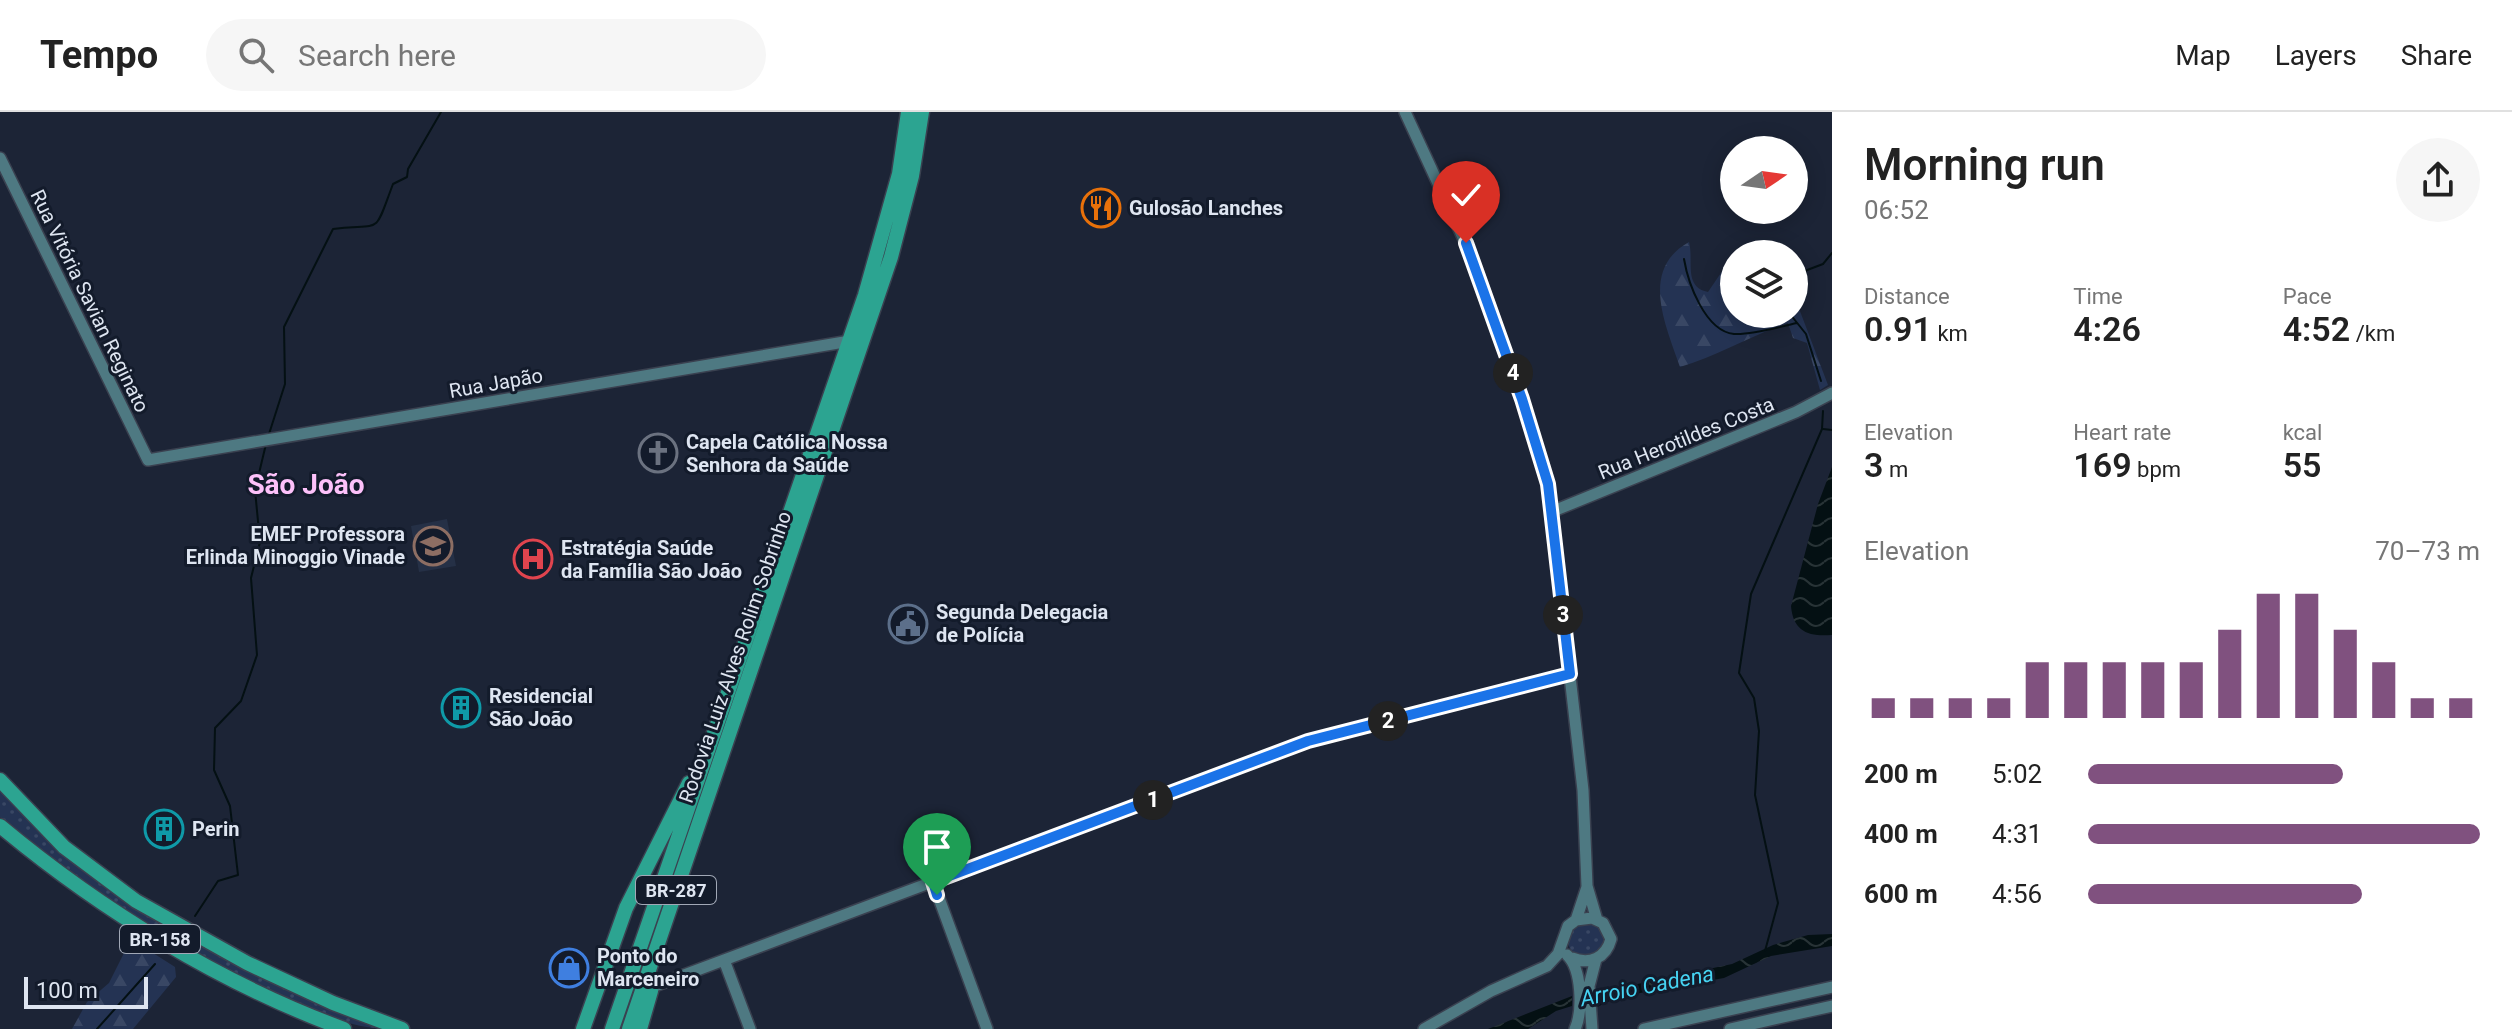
<!DOCTYPE html>
<meta charset="utf-8">
<style>
:root{--surface:#fff;--page:#f6f6f6;--text:#222;--muted:#767676;--line:#e0e0e0;--accent:#80517f}
body{margin:0;font-family:Roboto,sans-serif;background:var(--page);color:var(--text);height:100vh;display:flex;flex-direction:column;font-size:30px;white-space:nowrap}
*{box-sizing:border-box;margin:0}
p{font-size:26px;color:var(--muted)}
.icon{flex:none;width:44px;height:44px;fill:none;stroke:currentColor;stroke-width:2;stroke-linecap:round;stroke-linejoin:round}
.map{position:relative;flex:1;overflow:hidden}
.side{display:flex;flex-direction:column;background:var(--surface);width:680px}
.side>*{flex:none}
.needle{width:52px;rotate:77deg}
.tools{position:absolute;left:1720px;top:24px;display:grid;gap:16px}
.tools a{display:grid;place-items:center;width:88px;height:88px;border-radius:50%;background:var(--surface);box-shadow:0 4px 20px #0003;font-size:40px}
.scale{position:absolute;left:24px;bottom:20px;width:124px;box-sizing:border-box;padding-left:8px;border:4px solid #dee5f1;border-top:0;font-size:22px;line-height:28px;white-space:nowrap;color:#dee5f1;-webkit-text-stroke:6px #131b2b;paint-order:stroke}
.pin{position:absolute;display:grid;place-items:center;width:68px;height:68px;color:#fff;margin:-82px -34px;border-radius:50% 50% 50% 0;rotate:-45deg;box-shadow:0 0 8px #0007}
.pin .icon{rotate:45deg}
.km{position:absolute;width:40px;height:40px;margin:-20px;border-radius:50%;background:#222;color:#fff;font-size:22px;line-height:40px;text-align:center}
.round{display:grid;place-items:center;flex:none;width:84px;height:84px;border-radius:42px;background:var(--page)}
.overview{display:flex;align-items:center;justify-content:space-between;height:136px;padding:0 32px}
h1{font-size:44px;font-weight:600;line-height:60px}
.stats{display:grid;grid-template-columns:repeat(3,1fr);gap:12px;height:136px;padding:8px 32px}
.stats div{display:grid;align-content:center}
.stats b{font-size:34px;font-weight:600}
.stats small{font-size:22px;font-weight:400}
.stats p{font-size:22px}
.chart{height:224px;padding:16px 32px}
.chart p{display:flex;justify-content:space-between}
.chart svg{width:100%;height:144px;margin-top:8px;stroke:var(--accent);stroke-width:6}
ul{padding:0 32px;list-style:none;font-size:26px}
li{display:grid;grid-template-columns:128px 96px 1fr;align-items:center;height:60px}
li i{height:20px;border-radius:10px;background:var(--accent)}
header{display:flex;align-items:center;gap:48px;box-sizing:border-box;height:112px;padding:0 40px;background:var(--surface);border-bottom:2px solid var(--line)}
header strong{font-size:38px}
nav{display:flex;gap:44px;margin-inline-start:auto;font-size:28px}
.search{width:560px;height:72px;background:var(--page);display:flex;align-items:center;gap:20px;box-sizing:border-box;padding:0 28px;border-radius:44px;color:var(--muted);font-size:30px}
main{display:flex;flex:1;min-height:0}
.map>svg:first-child{display:block}
.built{fill:#253046}
.grass{fill:url(#grass-dots)}
.forest{fill:url(#forest-firs)}
.water{fill:url(#water-waves)}
.lines{fill:none;stroke-linecap:round;stroke-linejoin:round}
.stream{stroke:#041013;stroke-width:2}
.secondary-casing{stroke:#3a4150;stroke-width:14}
.highway-casing{stroke:#3a4150;stroke-width:17}
.secondary{stroke:#4e7982;stroke-width:11}
.highway{stroke:#2ca491;stroke-width:14}
.route-casing{stroke:#fff;stroke-width:16}
.route{stroke:#1a73e8;stroke-width:10}
.labels{text-anchor:middle;dominant-baseline:central;stroke-width:6;stroke-linejoin:round;paint-order:stroke}
.shield{fill:#131b2b;stroke:#a1a8b6;stroke-width:2}
.shield-label{font-size:18px;font-weight:bold;fill:#dee5f1}
.poi-label{font-size:20px;font-weight:bold;fill:#dee5f1;stroke:#131b2b;text-anchor:start}
.street-label{font-size:20px;fill:#dee5f1;stroke:#131b2b}
.water-label{font-size:22px;font-style:italic;fill:#46d3f2;stroke:#131b2b}
.district-label{font-size:28px;font-weight:bold;fill:#fdc1fa;stroke:#131b2b}
</style>
<header>
<strong>Tempo</strong>
<div class="search"><svg class="icon" aria-label="search" viewBox="0 0 24 24"><circle cx="10" cy="10" r="6"/><path d="M15 15l6 6"/></svg>Search here</div>
<nav><a>Map</a><a>Layers</a><a>Share</a></nav>
</header>
<main>
<div class="map">
<svg width="1832" height="917" viewBox="0 0 1832 917">
<defs>
<pattern id="grass-dots" width="8" height="8" patternUnits="userSpaceOnUse" patternTransform="scale(2)"><rect width="8" height="8" fill="#243353"/><path d="M2 2h.1M6 6h.1" fill="none" stroke="#394764" stroke-width="1.8" stroke-linecap="round"/></pattern>
<pattern id="forest-firs" width="22" height="20" patternUnits="userSpaceOnUse" patternTransform="scale(2)"><rect width="22" height="20" fill="#243353"/><path d="M5 1l3.5 6h-7zM16 11l3.5 6h-7z" fill="#394764"/></pattern>
<pattern id="water-waves" width="16" height="10" patternUnits="userSpaceOnUse" patternTransform="scale(2)"><rect width="16" height="10" fill="#041013"/><path d="M0 5q4-4 8 0t8 0" fill="none" stroke="#283336"/></pattern>
</defs>
<rect width="100%" height="100%" fill="#1c2436"/>
<!-- built -->
<path class="built" d="M447 407 456 454 419 460 411 414Z"/>
<!-- grass -->
<path class="grass" d="M0 674 109 777 391 917C342 917 293 890 249 868 160 822 76 771 0 705Z
M1568 828a18 18 0 1 1 36 0a18 18 0 1 1-36 0Z"/>
<!-- forest -->
<path class="forest" d="M1689 130C1694 149 1683 175 1708 180L1727 152 1734 153V202H1794L1795 186 1828 273 1820 278 1807 231 1793 226 1788 211C1750 224 1718 244 1680 255 1666 213 1639 158 1689 130Z
M131 827 175 855 176 865 133 917H72L87 890 109 871Z"/>
<!-- water -->
<path class="water" d="M1832 355V523C1808 525 1793 519 1791 494L1818 392Z
M1832 822V834L1771 844 1724 866 1618 885 1595 896 1594 885 1614 877 1732 852 1773 833 1808 823Z
M1572 884V894L1556 899 1528 917H1488Z"/>
<g class="lines">
<!-- stream -->
<path class="stream" d="M1684 147C1688 171 1705 219 1734 222 1754 223 1778 215 1797 211
M1794 163 1823 152 1832 141
M1790 202 1806 222 1821 269
M1823 317 1832 318
M269 322 285 272 284 215 333 117C384 111 373 125 393 72L407 65 408 57 441 0
M195 804 218 769 238 763 230 694 214 658 215 616 241 589 257 543 251 466 260 430 255 378 266 332
M1765 839 1778 791 1755 683 1759 619 1754 586 1739 561 1751 482 1822 317 1823 299
M97 917 155 852"/>
<defs>
<path id="secondary" d="M1405 0 1473 147 1522 287 1548 372 1583 678 1587 774 1597 808
M0 46 148 348 850 229
M1551 400 1796 300 1832 281
M933 770 987 917
M1576 808 1587 775
M1567 843C1582 857 1583 899 1575 917
M724 848 750 917
M652 875 1308 629 1570 562
M1424 917 1491 879 1547 854 1558 842 1568 814 1576 808 1592 806 1603 811 1611 827C1606 846 1590 853 1572 846
M1592 917 1589 874 1596 847
M1644 917 1832 875
M1730 917 1832 894"/>
<path id="highway" d="M0 668 64 735 136 789 247 851 333 891 402 917
M0 714C102 799 220 871 344 917
M583 917 626 796 689 671
M612 917 865 183 899 62 908 0
M629 917 891 145 912 64 922 0
M640 917 651 879"/>
</defs>
<!-- secondary casing -->
<use href="#secondary" class="secondary-casing"/>
<!-- highway casing -->
<use href="#highway" class="highway-casing"/>
<!-- secondary -->
<use href="#secondary" class="secondary"/>
<!-- highway -->
<use href="#highway" class="highway"/>
</g>
<g class="lines">
<defs>
<path id="route" d="M937 783 933 770 1308 629 1570 562 1548 372 1522 287 1466 131"/>
</defs>
<!-- route casing -->
<use href="#route" class="route-casing"/>
<!-- route -->
<use href="#route" class="route"/>
</g>
<!-- icons -->
<defs>
<symbol id="restaurant-ring" viewBox="-11 -11 22 22"><circle r="9.5" fill="#131b2b" stroke="#e8710a" stroke-width="1.5"/><path d="M-5-6h1v4h1v-4h1v4h1v-4h1v5L-1.5 .5V6h-2V.5L-5-1ZM5-6V6H3V1.5H1.5Q1.5-4 5-6Z" fill="#e8710a"/></symbol>
<symbol id="church-ring" viewBox="-11 -11 22 22"><circle r="9.5" fill="#131b2b" stroke="#6b7280" stroke-width="1.5"/><path d="M-1.2-6h2.4v3.5h3.3v2.4h-3.3V6h-2.4V-.1h-3.3v-2.4h3.3Z" fill="#6b7280"/></symbol>
<symbol id="school-ring" viewBox="-11 -11 22 22"><circle r="9.5" fill="#131b2b" stroke="#8d6e63" stroke-width="1.5"/><path d="M0-5L7-2L0 1L-7-2ZM-4 1L0 2.5L4 1V4Q0 6-4 4Z" fill="#8d6e63"/></symbol>
<symbol id="hospital-ring" viewBox="-11 -11 22 22"><circle r="9.5" fill="#131b2b" stroke="#e0444e" stroke-width="1.5"/><path d="M-5-5h3v3.5h4V-5h3V5h-3V1.5h-4V5h-3Z" fill="#e0444e"/></symbol>
<symbol id="civic-ring" viewBox="-11 -11 22 22"><circle r="9.5" fill="#131b2b" stroke="#5c6f8a" stroke-width="1.5"/><path d="M-.6-6.5H3V-4.5H.6V-3L4-1V1h2V6H-6V1h2V-1L-.6-3ZM-1.2 2.5V6h2.4V2.5Z" fill="#5c6f8a"/></symbol>
<symbol id="building-ring" viewBox="-11 -11 22 22"><circle r="9.5" fill="#131b2b" stroke="#0f9aa8" stroke-width="1.5"/><path d="M-4-6H4V6H1V3H-1V6H-4ZM-2.5-4.3h1.7v1.8h-1.7ZM.8-4.3h1.7v1.8H.8ZM-2.5-1h1.7V.8h-1.7ZM.8-1h1.7V.8H.8Z" fill="#0f9aa8"/></symbol>
<symbol id="shop-ring" viewBox="-11 -11 22 22"><circle r="9.5" fill="#131b2b" stroke="#3f7fe0" stroke-width="1.5"/><path d="M-5-2.5h2.3a2.7 3.5 0 0 1 5.4 0H5L5.5 6h-11ZM-1.5-2.5h3a1.5 2.3 0 0 0-3 0Z" fill="#3f7fe0"/></symbol>
</defs>
<g fill-rule="evenodd">
<use href="#restaurant-ring" x="1079" y="74" width="44" height="44"/>
<use href="#church-ring" x="636" y="319" width="44" height="44"/>
<use href="#school-ring" x="411" y="412" width="44" height="44"/>
<use href="#hospital-ring" x="511" y="425" width="44" height="44"/>
<use href="#civic-ring" x="886" y="490" width="44" height="44"/>
<use href="#building-ring" x="439" y="574" width="44" height="44"/>
<use href="#building-ring" x="142" y="695" width="44" height="44"/>
<use href="#shop-ring" x="547" y="834" width="44" height="44"/>
</g>
<g class="labels">
<!-- shield labels -->
<g class="shield">
<rect x="636" y="764" width="80" height="28" rx="6"/>
<rect x="120" y="813" width="80" height="28" rx="6"/>
</g>
<g class="shield-label">
<text x="676" y="778">BR-287</text>
<text x="160" y="827">BR-158</text>
</g>
<!-- poi labels -->
<g class="poi-label">
<text x="1129" y="96">Gulosão Lanches</text>
<text x="686" y="330">Capela Católica Nossa<tspan x="686" dy="23">Senhora da Saúde</tspan></text>
<text x="405" y="422" text-anchor="end">EMEF Professora<tspan x="405" dy="23">Erlinda Minoggio Vinade</tspan></text>
<text x="561" y="436">Estratégia Saúde<tspan x="561" dy="23">da Família São João</tspan></text>
<text x="936" y="500">Segunda Delegacia<tspan x="936" dy="23">de Polícia</tspan></text>
<text x="489" y="584">Residencial<tspan x="489" dy="23">São João</tspan></text>
<text x="192" y="717">Perin</text>
<text x="597" y="844">Ponto do<tspan x="597" dy="23">Marceneiro</tspan></text>
</g>
<!-- street labels -->
<g class="street-label">
<text transform="translate(90 189) rotate(64)">Rua Vitória Savian Reginato</text>
<text transform="translate(496 271) rotate(-10)">Rua Japão</text>
<text transform="translate(1686 326) rotate(-22)">Rua Herotildes Costa</text>
<text transform="translate(735 545) rotate(-71)">Rodovia Luiz Alves Rolim Sobrinho</text>
</g>
<!-- water labels -->
<g class="water-label">
<text transform="translate(1647 874) rotate(-11)">Arroio Cadena</text>
</g>
<!-- district labels -->
<g class="district-label">
<text x="306" y="372">São João</text>
</g>
</g>
</svg>
<div class="tools">
<a><svg class="needle" viewBox="-14 -14 28 28"><path d="M0-13l5 13h-10z" fill="#e53935"/><path d="M0 13l5-13h-10z" fill="#767676"/></svg></a>
<a><svg class="icon" aria-label="layers" viewBox="0 0 24 24"><path d="M12 4l9 5-9 5-9-5zM3 14l9 5 9-5"/></svg></a>
</div>
<div class="scale">100 m</div>
<div class="pin" style="left:937px;top:783px;background:#1e9e55"><svg class="icon" aria-label="arrive" viewBox="0 0 24 24"><path d="M6 21V4h12l-3 4 3 4H6"/></svg></div>
<div class="pin" style="left:1466px;top:131px;background:#d93025"><svg class="icon" aria-label="check" viewBox="0 0 24 24"><path d="M5 12l5 5 9-10"/></svg></div>
<b class="km" style="left:1153px;top:688px">1</b>
<b class="km" style="left:1388px;top:609px">2</b>
<b class="km" style="left:1563px;top:503px">3</b>
<b class="km" style="left:1513px;top:261px">4</b>
</div>
<section class="side">
<div class="overview"><div><h1>Morning run</h1><p>06:52</p></div><a class="round"><svg class="icon" aria-label="share" viewBox="0 0 24 24"><path d="M12 15V3M7 8l5-5 5 5M5 13v7h14v-7"/></svg></a></div>
<div class="stats">
<div><p>Distance</p><b>0.91<small> km</small></b></div>
<div><p>Time</p><b>4:26</b></div>
<div><p>Pace</p><b>4:52<small> /km</small></b></div>
</div>
<div class="stats">
<div><p>Elevation</p><b>3<small> m</small></b></div>
<div><p>Heart rate</p><b>169<small> bpm</small></b></div>
<div><p>kcal</p><b>55</b></div>
</div>
<div class="chart"><p><span>Elevation</span>70–73 m</p>
<svg viewBox="0 0 160 44" preserveAspectRatio="none"><path d="M5 44V38M15 44V38M25 44V38M35 44V38M45 44V27M55 44V27M65 44V27M75 44V27M85 44V27M95 44V17M105 44V6M115 44V6M125 44V17M135 44V27M145 44V38M155 44V38"/></svg>
</div>
<ul>
<li><b>200 m</b>5:02<i style="width:65%"></i></li>
<li><b>400 m</b>4:31<i style="width:100%"></i></li>
<li><b>600 m</b>4:56<i style="width:70%"></i></li>
</ul>
</section>
</main>
